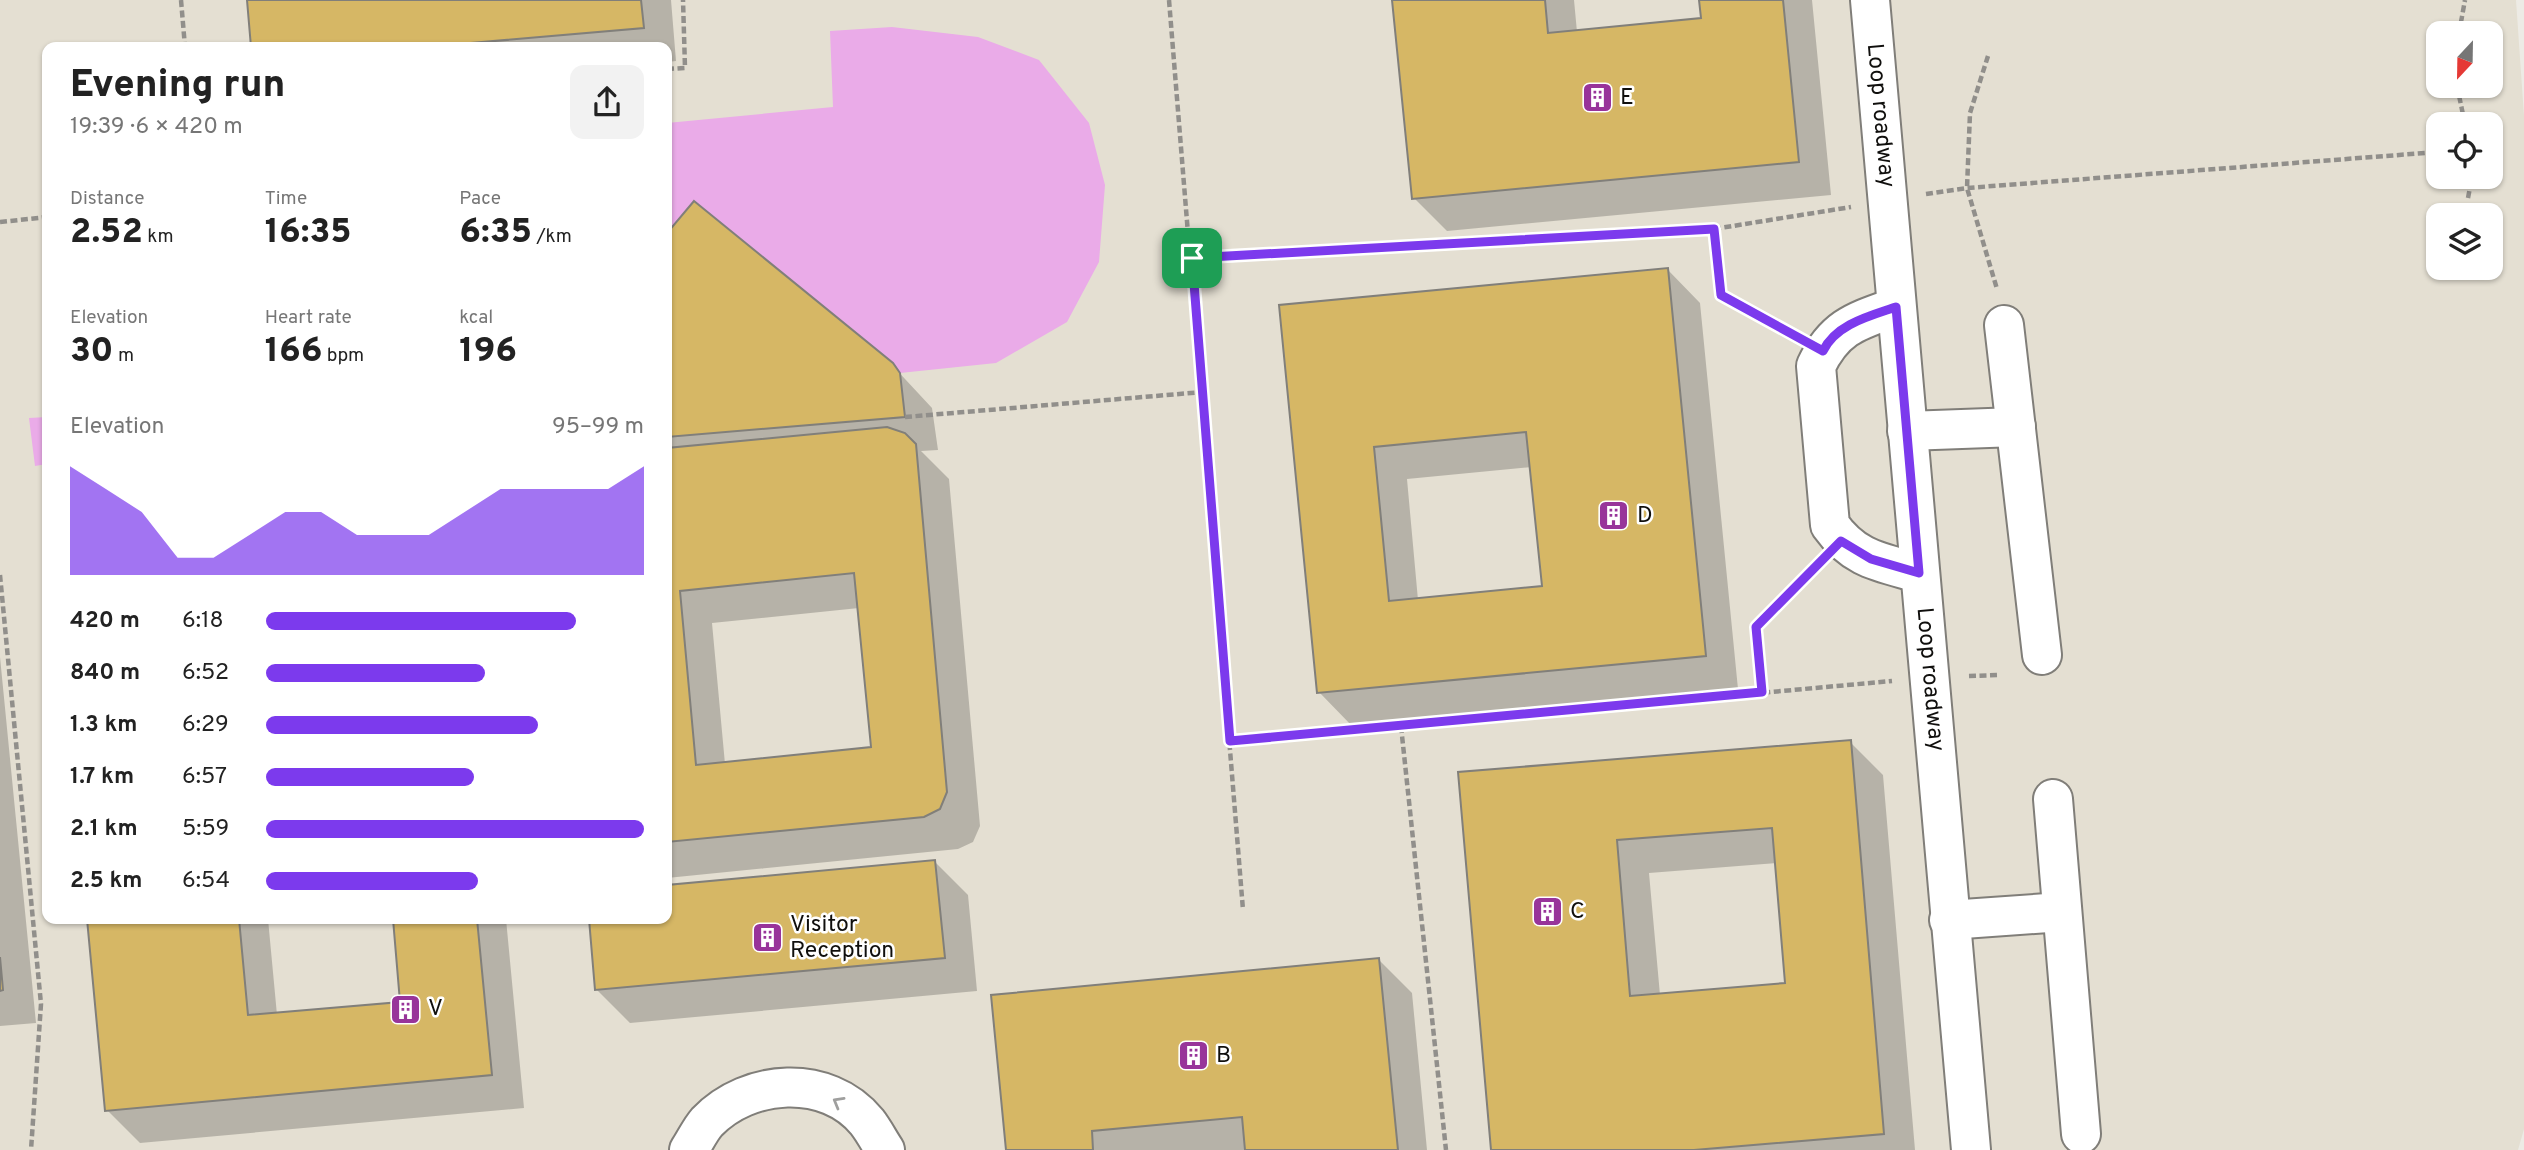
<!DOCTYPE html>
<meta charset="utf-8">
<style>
:root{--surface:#fff;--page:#f2f2f2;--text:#222;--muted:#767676;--accent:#7c3aed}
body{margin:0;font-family:Overpass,sans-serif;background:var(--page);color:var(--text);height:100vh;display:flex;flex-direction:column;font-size:26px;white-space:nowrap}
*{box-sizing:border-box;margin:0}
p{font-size:23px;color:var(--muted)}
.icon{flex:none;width:38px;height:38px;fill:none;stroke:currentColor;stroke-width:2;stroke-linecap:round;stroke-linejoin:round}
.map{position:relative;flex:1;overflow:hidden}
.panel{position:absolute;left:42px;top:42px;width:630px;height:882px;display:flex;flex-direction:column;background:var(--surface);border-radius:14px;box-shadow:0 2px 5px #0004}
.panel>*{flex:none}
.needle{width:46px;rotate:202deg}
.buttons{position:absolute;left:2426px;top:21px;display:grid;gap:14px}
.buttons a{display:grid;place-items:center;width:77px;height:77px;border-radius:14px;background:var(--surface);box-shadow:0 2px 5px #0004;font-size:35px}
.pin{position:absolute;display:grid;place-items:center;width:60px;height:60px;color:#fff;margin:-30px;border-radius:14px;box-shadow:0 4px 10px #0006}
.round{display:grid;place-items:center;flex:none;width:74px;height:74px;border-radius:14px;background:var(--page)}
.summary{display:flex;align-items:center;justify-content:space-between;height:119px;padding:0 28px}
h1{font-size:38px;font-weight:800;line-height:52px}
.metrics{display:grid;grid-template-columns:repeat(3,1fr);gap:10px;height:119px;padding:7px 28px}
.metrics div{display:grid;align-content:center}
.metrics b{font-size:35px;font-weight:800}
.metrics small{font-size:19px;font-weight:400}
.metrics p{font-size:19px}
.chart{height:196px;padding:14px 28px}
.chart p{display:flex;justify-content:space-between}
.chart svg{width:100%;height:126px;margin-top:7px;fill:var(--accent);opacity:.7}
ul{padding:0 28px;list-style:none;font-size:23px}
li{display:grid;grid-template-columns:112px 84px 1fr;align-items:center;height:52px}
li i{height:18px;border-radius:9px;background:var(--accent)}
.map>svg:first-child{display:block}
.built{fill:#e4dfd2;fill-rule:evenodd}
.water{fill:#eaabe8}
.shadow{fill:#0003;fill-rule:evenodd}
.building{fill:#d6b765;stroke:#817f7a;stroke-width:2;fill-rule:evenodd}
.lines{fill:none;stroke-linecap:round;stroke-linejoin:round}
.minor-casing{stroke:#807e79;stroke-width:42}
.path{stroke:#918f8b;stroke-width:4.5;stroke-dasharray:7 3.5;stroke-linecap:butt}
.minor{stroke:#fff;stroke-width:38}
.oneway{stroke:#9f9f9e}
.route-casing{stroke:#fff;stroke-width:14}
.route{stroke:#7c3aed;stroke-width:9}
.labels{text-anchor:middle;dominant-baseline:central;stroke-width:5;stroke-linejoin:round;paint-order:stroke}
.poi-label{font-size:23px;fill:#100f0d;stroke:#fff;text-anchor:start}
.street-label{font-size:23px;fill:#100f0d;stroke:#fff}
</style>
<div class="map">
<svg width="2524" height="1150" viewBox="0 0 2524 1150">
<rect width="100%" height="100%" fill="#edebe5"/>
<!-- built -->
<path class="built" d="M0 0H2516L2524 116V1129L2518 1150H0ZM2438 33H2490V86H2438ZM47 47H667V919H47ZM2438 124H2490V177H2438ZM2438 215H2490V268H2438Z"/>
<!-- water -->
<path class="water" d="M892 27 978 37 1039 60 1089 123 1105 185 1099 262 1067 322 996 363 900 373 693 202 667 233V123L833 107 830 31Z
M47 417V464L35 466 29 418Z"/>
<!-- shadow -->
<path class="shadow" d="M248 0H671L676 61 667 62V47H253Z
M1394 0H1574L1577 32 1703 20 1701 0H1812L1831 195 1447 231 1414 198Z
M694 204 892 365 932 408 938 450 921 451 949 479 980 826 973 842 958 849 667 878V236ZM859 608 873 748 725 764 712 623Z
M1667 269 1700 303 1738 689 1352 726 1319 692 1281 307ZM1532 467 1544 588 1418 600 1407 479Z
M0 657 36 1023 0 1026Z
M1850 742 1883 775 1915 1150H1493L1460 774ZM1777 863 1787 985 1660 995 1649 873Z
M935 862 968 895 977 991 630 1023 597 990 590 919H667V887Z
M89 919H268L277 1015 402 1003 395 919H506L524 1108 140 1143 107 1110Z
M1379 960 1412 993 1427 1150H1008Z"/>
<!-- building -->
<path class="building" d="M247 0H641L644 28 425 47H251Z
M1392 0H1545L1548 33 1701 18 1699 0H1783L1799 162 1412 199Z
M694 201 893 363 900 373 905 417 667 437V233Z
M1668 268 1706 656 1317 693 1279 305ZM1526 432 1542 586 1389 601 1374 447Z
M887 427 905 433 916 444 947 792 940 809 924 817 667 842V448ZM854 573 871 747 696 765 680 591Z
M1851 740 1884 1134 1694 1150H1491L1458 772ZM1772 828 1785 983 1630 996 1617 840Z
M935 860 945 958 595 990 589 919H667V885Z
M87 919H239L248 1015 400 1002 393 919H477L492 1075 105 1111Z
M0 957 3 990 0 991Z
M1379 958 1398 1150H1245L1242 1117 1092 1131 1093 1150H1006L991 995Z"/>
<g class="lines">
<defs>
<g id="minor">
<path id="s1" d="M1870 0 1971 1150"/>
<path d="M1896 307C1857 321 1835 326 1816 366L1830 525C1855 560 1880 562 1919 573"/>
<path d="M2004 325 2042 655"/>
<path d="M1907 431 2016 427"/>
<path d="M2053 799 2081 1134"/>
<path d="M1949 920 2062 912"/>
<path d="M689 1150C695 1141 700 1130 707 1122 748 1079 827 1073 867 1122 874 1131 879 1141 885 1150"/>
</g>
</defs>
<!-- minor casing -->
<use href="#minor" class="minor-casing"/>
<!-- path -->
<path class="path" d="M181 0 185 47
M1169 0 1243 910
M2459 33 2465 0
M1988 56 1970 113 1967 188 1997 289
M667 69 685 68 683 0
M2457 86 2465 124
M1926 194 1967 188 2438 152
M2468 198 2472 177
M0 222 47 217
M1714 229 1851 207
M1192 258 1714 229 1721 295 1791 333
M905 417 1203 392
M0 575 41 1004 31 1150
M1969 676 2000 675
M1762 692 1756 627 1816 567
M1401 726 1446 1150
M1230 741 1892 681"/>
<!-- minor -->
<use href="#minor" class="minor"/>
</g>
<!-- one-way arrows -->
<defs><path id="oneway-chevron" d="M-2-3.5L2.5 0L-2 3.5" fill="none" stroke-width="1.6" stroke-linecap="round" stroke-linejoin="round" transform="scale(1.75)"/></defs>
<use class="oneway" href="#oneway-chevron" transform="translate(838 1102) rotate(-150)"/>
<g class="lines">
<defs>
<path id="route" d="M1714 229 1721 295 1823 351C1836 324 1870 316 1896 307L1919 573 1871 559 1841 541 1756 627 1762 692 1230 741 1192 258Z"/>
</defs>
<!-- route casing -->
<use href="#route" class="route-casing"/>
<!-- route -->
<use href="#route" class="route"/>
</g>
<!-- icons -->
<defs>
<symbol id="building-square" viewBox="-11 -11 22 22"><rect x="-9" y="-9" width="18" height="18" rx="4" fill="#98349a" stroke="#fff"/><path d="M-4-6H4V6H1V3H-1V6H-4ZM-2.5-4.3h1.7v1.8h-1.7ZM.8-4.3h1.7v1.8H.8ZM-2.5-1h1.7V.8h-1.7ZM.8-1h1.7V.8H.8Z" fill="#fff"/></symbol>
</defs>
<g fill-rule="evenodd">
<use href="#building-square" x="1580" y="80" width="35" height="35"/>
<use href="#building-square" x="1596" y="498" width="35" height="35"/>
<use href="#building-square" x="1530" y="894" width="35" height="35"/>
<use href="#building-square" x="750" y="920" width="35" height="35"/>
<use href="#building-square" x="388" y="992" width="35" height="35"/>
<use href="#building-square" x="1176" y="1038" width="35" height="35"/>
</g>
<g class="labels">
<!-- poi labels -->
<g class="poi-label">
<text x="1620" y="98">E</text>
<text x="1637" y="516">D</text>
<text x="1570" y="912">C</text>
<text x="790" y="925">Visitor<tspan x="790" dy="26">Reception</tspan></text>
<text x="428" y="1009">V</text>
<text x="1216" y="1056">B</text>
</g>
<!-- street labels -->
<g class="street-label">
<text stroke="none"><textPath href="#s1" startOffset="116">Loop roadway</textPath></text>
<text stroke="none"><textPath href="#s1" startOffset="682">Loop roadway</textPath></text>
</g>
</g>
</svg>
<div class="buttons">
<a><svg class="needle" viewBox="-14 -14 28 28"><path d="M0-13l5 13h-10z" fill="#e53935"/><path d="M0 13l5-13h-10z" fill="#767676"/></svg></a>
<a><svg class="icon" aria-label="locate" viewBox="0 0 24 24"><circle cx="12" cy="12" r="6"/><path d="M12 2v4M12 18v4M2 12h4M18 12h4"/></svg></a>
<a><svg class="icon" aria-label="layers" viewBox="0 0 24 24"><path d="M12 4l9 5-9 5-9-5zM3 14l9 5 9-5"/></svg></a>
</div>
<div class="pin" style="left:1192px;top:258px;background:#1e9e55"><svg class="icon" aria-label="arrive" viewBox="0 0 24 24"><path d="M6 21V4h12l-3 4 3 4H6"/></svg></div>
<section class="panel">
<div class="summary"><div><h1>Evening run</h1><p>19:39 · 6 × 420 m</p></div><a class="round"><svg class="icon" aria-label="share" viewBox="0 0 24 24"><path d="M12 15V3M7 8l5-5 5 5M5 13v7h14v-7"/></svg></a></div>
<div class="metrics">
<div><p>Distance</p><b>2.52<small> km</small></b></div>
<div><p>Time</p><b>16:35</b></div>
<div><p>Pace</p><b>6:35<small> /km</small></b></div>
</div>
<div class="metrics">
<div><p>Elevation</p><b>30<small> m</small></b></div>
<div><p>Heart rate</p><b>166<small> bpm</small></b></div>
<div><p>kcal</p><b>196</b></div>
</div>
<div class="chart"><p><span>Elevation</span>95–99 m</p>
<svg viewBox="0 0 160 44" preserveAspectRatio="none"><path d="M0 44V6L10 14L20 22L30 38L40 38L50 30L60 22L70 22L80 30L90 30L100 30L110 22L120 14L130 14L140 14L150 14L160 6V44z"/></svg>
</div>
<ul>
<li><b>420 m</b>6:18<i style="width:82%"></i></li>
<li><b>840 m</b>6:52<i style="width:58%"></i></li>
<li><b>1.3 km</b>6:29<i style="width:72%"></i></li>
<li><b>1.7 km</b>6:57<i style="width:55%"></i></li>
<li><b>2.1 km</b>5:59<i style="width:100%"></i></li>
<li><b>2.5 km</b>6:54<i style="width:56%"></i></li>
</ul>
</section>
</div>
